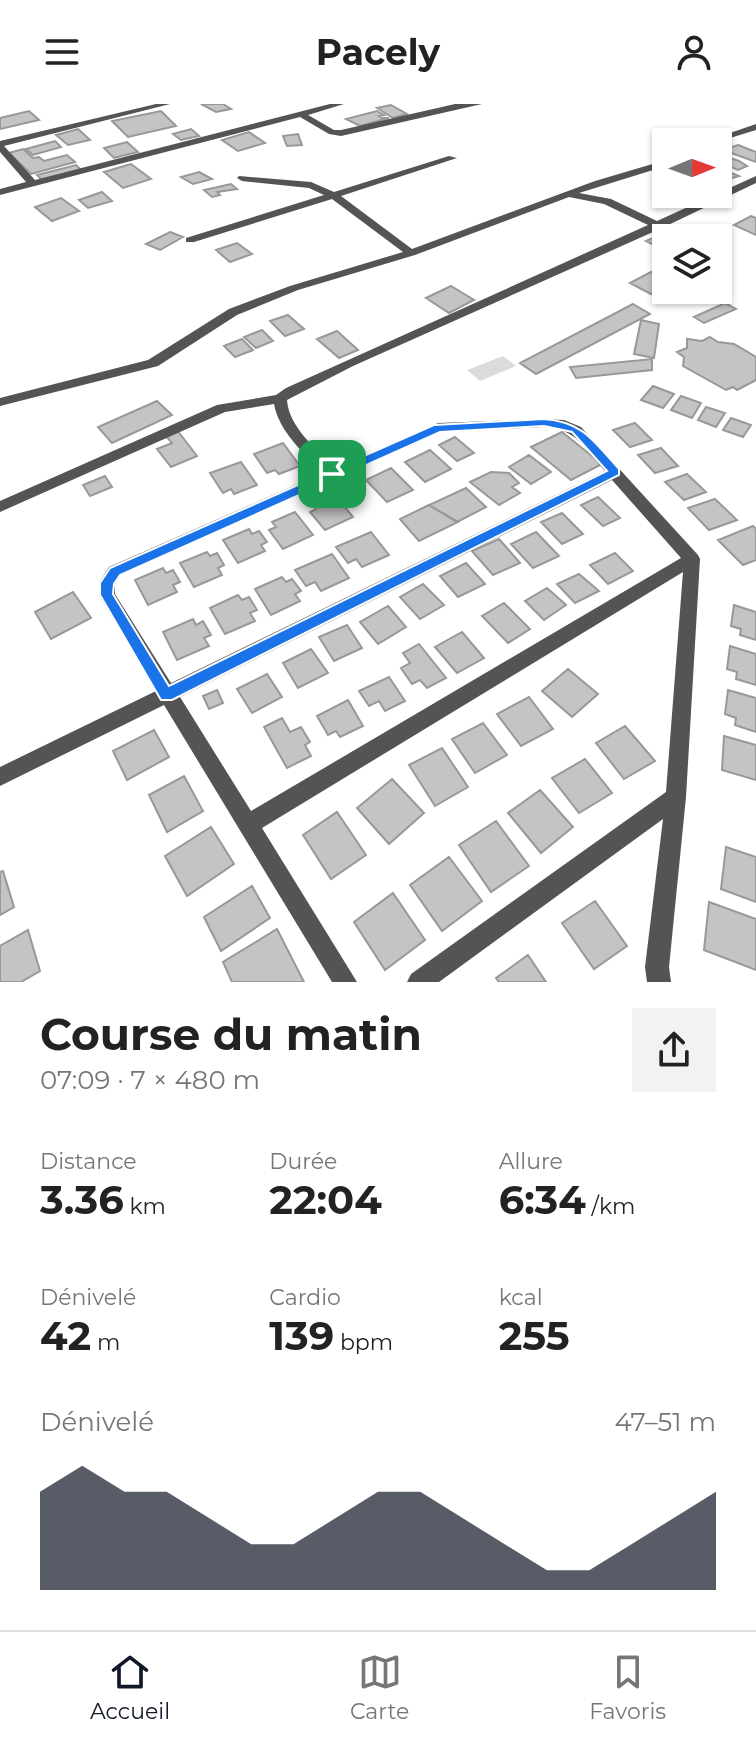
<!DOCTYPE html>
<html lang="fr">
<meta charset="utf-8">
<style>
:root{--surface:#fff;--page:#f2f2f2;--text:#222;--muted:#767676;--line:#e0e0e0;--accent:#111827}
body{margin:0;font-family:Montserrat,sans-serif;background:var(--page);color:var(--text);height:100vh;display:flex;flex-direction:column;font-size:30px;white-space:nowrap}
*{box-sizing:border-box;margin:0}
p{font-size:26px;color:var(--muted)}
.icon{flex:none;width:44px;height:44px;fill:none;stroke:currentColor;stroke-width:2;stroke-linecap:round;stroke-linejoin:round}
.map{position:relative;height:878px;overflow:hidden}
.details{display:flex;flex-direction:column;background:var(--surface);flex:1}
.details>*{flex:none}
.needle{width:52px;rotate:89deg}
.buttons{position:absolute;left:652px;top:24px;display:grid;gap:16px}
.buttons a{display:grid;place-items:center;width:80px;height:80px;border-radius:0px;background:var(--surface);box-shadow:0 2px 6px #0004;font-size:40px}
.pin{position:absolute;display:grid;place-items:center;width:68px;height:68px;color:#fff;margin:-34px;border-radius:16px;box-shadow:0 4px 12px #0006}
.round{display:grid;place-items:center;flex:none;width:84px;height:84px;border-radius:0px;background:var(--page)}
.overview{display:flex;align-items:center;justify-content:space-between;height:136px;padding:0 40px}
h1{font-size:44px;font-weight:700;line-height:60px}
.stats{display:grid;grid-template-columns:repeat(3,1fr);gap:12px;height:136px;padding:8px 40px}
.stats div{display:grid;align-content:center}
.stats b{font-size:40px;font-weight:700}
.stats small{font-size:22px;font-weight:400}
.stats p{font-size:22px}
.chart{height:224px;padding:16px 40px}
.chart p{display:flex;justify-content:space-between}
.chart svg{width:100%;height:144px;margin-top:8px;fill:var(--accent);opacity:.7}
header{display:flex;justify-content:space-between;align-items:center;height:104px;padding:0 40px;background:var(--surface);font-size:36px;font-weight:700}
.tabs{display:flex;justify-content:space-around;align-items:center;height:112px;border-top:2px solid var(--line);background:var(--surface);font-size:22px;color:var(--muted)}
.tabs a{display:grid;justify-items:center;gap:4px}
.tabs .on{color:var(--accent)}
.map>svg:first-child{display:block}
.green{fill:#dbdbdb}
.building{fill:#c4c4c4;stroke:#989898;stroke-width:2}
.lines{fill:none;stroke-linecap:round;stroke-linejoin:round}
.street{fill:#545454;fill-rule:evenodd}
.route{fill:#1a73e8;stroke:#fff;stroke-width:2;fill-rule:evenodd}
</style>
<header><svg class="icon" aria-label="menu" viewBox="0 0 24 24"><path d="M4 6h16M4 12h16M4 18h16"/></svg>Pacely<svg class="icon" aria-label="person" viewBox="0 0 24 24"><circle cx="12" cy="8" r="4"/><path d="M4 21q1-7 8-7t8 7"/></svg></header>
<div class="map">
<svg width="756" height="878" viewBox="0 0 756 878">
<rect width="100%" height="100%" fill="#fff"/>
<!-- green -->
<path class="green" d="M503 252 516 262 480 277 467 266Z"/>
<!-- building -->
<path class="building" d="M201 0H223L231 5 216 8Z
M391 1 407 10 393 14 377 4Z
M29 7 39 16 0 25V14Z
M161 7 176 22 128 33 112 17Z
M377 7 384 11 379 12 382 14H389L360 22 346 15Z
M78 25 90 36 68 41 56 31Z
M191 25 199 32 181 36 173 30Z
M249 28 265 39 238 47 222 36Z
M298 30 302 41 287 42 283 32Z
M55 37 61 43 33 51 26 45Z
M127 38 138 48 114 54 104 44Z
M738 41 756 48V58L723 46Z
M23 45 33 54 39 53 44 57 67 51 75 58 31 70 9 49Z
M724 52 739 57 747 62 738 66 718 57Z
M131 60 151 75 123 84 104 68Z
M76 61 81 66 42 76 37 71Z
M722 65 739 72 718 78V67Z
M199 68 212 75 193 80 181 73Z
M231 80 237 85 217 88 220 91 212 93 204 86Z
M102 88 112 97 88 104 79 96Z
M61 94 79 107 52 117 35 103Z
M751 112 756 114V131L734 121Z
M170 128 183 133 160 146 146 140Z
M664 129 675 134H666V147L646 137Z
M237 139 252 150 230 158 216 146Z
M651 168 666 176V182L651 190 630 179Z
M451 182 474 196 449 209 426 194Z
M725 199 736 205 704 219 694 213Z
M633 200 650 210 536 270 520 259Z
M288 211 304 225 285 232 270 217Z
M641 216 659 220 654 254 634 250Z
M262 226 273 237 256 244 244 233Z
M337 227 358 246 339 254 317 235Z
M710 233 718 238 734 240 756 253V276L737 286 733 283 726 286 683 262 684 253 677 248 687 244V235L702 237Z
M242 235 253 246 235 253 224 242Z
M652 255V266L576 274 570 263Z
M653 282 674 290 663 304 641 296Z
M681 292 701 299 692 314 671 306Z
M157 297 172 311 112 339 98 323Z
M706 303 725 309 716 323 698 316Z
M731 314 751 321 743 333 723 326Z
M635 319 652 336 630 343 613 326Z
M177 326 197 352 171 363 157 345 172 339 165 331Z
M562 328 602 360 571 376 531 343Z
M455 333 474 349 457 357 439 341Z
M283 339 300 362 279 370 275 366 267 369 254 350Z
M661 344 678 362 655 369 638 351Z
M430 346 451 365 425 378 405 358Z
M529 351 551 368 531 380 509 363Z
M241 358 257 381 234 390 231 385 223 389 210 369Z
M391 364 413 386 387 398 366 376Z
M491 368 509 369 519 379 512 383 520 389 499 401 470 378Z
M687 370 706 388 684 396 665 378Z
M105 372 112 383 90 392 83 381Z
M466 384 486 403 457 418 429 401Z
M335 391 353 413 325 426 310 408 316 405 313 400Z
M598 393 620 414 603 422 581 401Z
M715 395 737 416 709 426 688 404Z
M429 401 458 418 419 437 400 415Z
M295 408 313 431 283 445 269 426 276 423 272 418Z
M562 409 583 430 562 440 541 418Z
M753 422 756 425V456L743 461 718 436Z
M249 425 252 430 259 427 267 438 261 441 265 447 238 459 223 436Z
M371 428 389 451 362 463 356 455 348 459 336 443Z
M536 428 559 452 533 464 511 440Z
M499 435 520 459 493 471 472 447Z
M207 448 210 452 217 449 224 461 218 464 222 471 194 483 180 459Z
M615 449 633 467 608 480 590 461Z
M332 450 349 474 321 487 315 478 306 482 295 466Z
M466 459 485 480 458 493 440 472Z
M163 464 166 469 173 466 180 478 173 481 177 488 148 501 135 476Z
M579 470 599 487 575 499 557 480Z
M282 473 286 478 292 475 301 487 295 490 300 497 271 511 255 485Z
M423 480 444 501 420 515 400 493Z
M547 484 566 501 544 516 525 497Z
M73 488 91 514 51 535 35 508Z
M238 491 242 496 249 493 257 506 250 509 255 517 225 530 210 504Z
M504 499 530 525 508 539 482 512Z
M734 501 756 508V536L740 531 741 525 731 522Z
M388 502 406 523 378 540 360 518Z
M193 515 196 521 203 517 211 531 204 534 209 542 177 556 163 528Z
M347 521 362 544 334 557 319 533Z
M462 528 484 554 457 569 435 543Z
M419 540 446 574 427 584 420 576 412 580 401 564 410 559 403 549Z
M730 542 756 550V581L736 575 737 568 727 565Z
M311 545 328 569 298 584 283 559Z
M568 565 598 590 572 613 542 587Z
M267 570 282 593 252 609 237 585Z
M389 573 405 597 385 607 379 597 369 602 359 587Z
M217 586 223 599 209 605 203 592Z
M728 586 756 594V628L735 621 736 614 725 610Z
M529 593 553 625 521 642 497 610Z
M348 596 363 622 340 633 336 627 328 631 317 612Z
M282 614 290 628 301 623 310 638 305 641 311 652 287 664 264 623Z
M483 619 507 651 475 669 452 635Z
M625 622 655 657 624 675 596 639Z
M154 626 169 653 127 676 113 647Z
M724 632 756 641V676L722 666Z
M442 644 468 683 435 702 409 661Z
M585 655 612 689 579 709 552 674Z
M184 672 203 707 167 728 149 691Z
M392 675 424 709 389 740 357 704Z
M540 686 573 723 541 749 508 709Z
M337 708 366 751 331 775 303 731Z
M496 717 529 762 491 788 459 741Z
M211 723 234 760 187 792 165 752Z
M726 743 756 753V798L721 785Z
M449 753 482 797 442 827 410 781Z
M3 767 14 803 0 811V768Z
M252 782 270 814 221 847 204 813Z
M393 789 425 836 385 866 354 818Z
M595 797 627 842 594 865 562 819Z
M709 798 756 815V866L704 846Z
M277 825 304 878H232L223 858Z
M28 826 40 867 21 878H0V842Z
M528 851 546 878H499L496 874Z"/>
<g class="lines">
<!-- street -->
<path class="street" d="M156 0H170L4 42 35 76 330 0H344L308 11 334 26H341L455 0H482L341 32 329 30 300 13 0 91V85L26 78 0 48V37Z
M756 20V26L717 38H704Z
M449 52 457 54 341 92 412 145 595 77 666 56V62L579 89 611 95 657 117 756 72V79L662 124 353 262 287 296C289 324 317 345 335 364L438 319 544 315 564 316 581 323 698 451 700 455 686 693 669 863 671 878H647L645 863 663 715 439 878H407L411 870 666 688 683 468 262 724 357 878H332L164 601 0 682V663L156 587 99 491V479L109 463 323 369C304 349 279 328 274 300L225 308 0 408V397L217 301 276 291 286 284 648 121 604 100 569 93 415 151 298 186 237 211 158 262 0 302V294L148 256 229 205 290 182 403 148 332 95 194 138H186V134L324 91 309 84 242 77 237 74 239 72 311 78 334 88ZM544 323C577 325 584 344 605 367L171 579 115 490V480L121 471 440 328ZM612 376 681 454 251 707 180 593Z"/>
</g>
<!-- route -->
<path class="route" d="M544 315C584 318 594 338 619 365V371L172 596H161L100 491V479L110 464 434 321ZM544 322 572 328 607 367 169 582 113 490 114 480 120 471 440 328Z"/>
</svg>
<div class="buttons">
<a><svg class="needle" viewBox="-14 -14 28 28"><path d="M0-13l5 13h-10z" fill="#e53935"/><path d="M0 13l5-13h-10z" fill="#767676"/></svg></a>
<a><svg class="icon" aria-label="layers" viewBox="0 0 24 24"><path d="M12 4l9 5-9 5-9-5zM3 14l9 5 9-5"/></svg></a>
</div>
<div class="pin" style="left:332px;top:370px;background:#1e9e55"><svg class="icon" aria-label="arrive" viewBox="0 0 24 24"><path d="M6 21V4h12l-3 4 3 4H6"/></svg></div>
</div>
<section class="details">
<div class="overview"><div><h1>Course du matin</h1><p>07:09 · 7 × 480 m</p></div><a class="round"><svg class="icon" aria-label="share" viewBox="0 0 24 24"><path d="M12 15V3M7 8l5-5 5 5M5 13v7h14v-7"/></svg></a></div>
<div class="stats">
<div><p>Distance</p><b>3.36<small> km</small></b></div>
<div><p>Durée</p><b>22:04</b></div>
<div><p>Allure</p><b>6:34<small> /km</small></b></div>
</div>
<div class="stats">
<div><p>Dénivelé</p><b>42<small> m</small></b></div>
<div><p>Cardio</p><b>139<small> bpm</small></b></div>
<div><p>kcal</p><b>255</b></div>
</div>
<div class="chart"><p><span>Dénivelé</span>47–51 m</p>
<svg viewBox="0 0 160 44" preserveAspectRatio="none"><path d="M0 44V14L10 6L20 14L30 14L40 22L50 30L60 30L70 22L80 14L90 14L100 22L110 30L120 38L130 38L140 30L150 22L160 14V44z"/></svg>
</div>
</section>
<nav class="tabs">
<a class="on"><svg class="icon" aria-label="home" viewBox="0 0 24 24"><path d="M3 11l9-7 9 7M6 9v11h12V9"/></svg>Accueil</a>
<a><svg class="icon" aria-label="map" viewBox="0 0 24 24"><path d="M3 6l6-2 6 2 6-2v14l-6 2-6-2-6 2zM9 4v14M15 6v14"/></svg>Carte</a>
<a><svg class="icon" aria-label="saved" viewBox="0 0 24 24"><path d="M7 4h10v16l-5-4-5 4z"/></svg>Favoris</a>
</nav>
